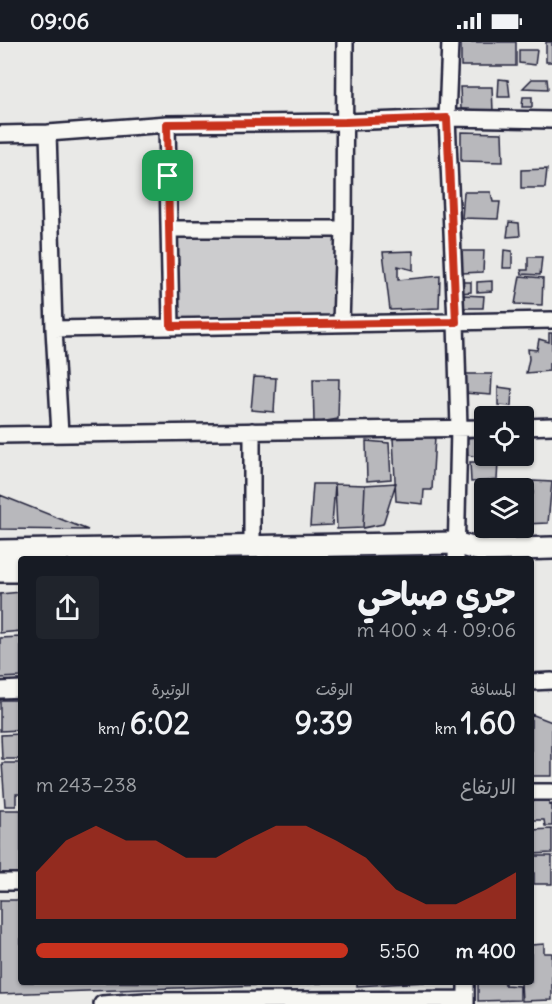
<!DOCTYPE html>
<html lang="ar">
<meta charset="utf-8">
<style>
:root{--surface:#171b24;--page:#20242c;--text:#f1f3f6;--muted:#9ea1a6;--accent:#c8321e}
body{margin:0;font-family:Delius,"Playpen Sans Arabic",sans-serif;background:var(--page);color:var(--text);direction:rtl;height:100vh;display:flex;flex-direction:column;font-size:22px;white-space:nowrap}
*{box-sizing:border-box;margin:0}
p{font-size:20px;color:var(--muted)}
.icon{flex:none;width:33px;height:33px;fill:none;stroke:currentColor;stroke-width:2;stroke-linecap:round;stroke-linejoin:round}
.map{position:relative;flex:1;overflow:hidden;direction:ltr}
.details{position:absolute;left:18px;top:514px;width:516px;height:429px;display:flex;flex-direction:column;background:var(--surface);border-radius:6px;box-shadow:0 2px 4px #0004;direction:rtl}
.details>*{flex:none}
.buttons{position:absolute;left:474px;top:364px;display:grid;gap:12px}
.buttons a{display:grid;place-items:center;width:60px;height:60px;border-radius:6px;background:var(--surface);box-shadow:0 2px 4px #0004;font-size:30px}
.pin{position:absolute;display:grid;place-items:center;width:51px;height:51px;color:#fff;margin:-26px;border-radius:12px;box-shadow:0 3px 9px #0006}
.round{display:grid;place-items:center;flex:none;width:63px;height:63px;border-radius:6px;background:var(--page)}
.summary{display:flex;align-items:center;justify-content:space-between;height:102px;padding:0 18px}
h1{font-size:33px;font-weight:700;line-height:45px}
.stats{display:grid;grid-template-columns:repeat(3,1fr);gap:9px;height:102px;padding:6px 18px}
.stats div{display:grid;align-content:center}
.stats b{font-size:30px;font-weight:700}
.stats small{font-size:16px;font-weight:400}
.stats p{font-size:16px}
.chart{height:168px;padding:12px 18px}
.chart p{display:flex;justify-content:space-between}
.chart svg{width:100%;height:108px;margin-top:6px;fill:var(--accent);opacity:.7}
ul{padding:0 18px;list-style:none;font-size:20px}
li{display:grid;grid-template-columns:96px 72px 1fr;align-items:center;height:45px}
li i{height:15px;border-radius:8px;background:var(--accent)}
.status{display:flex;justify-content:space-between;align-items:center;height:42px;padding:0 30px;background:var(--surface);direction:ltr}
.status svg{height:16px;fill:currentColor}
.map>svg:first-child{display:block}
.green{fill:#ccccce;stroke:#777784;stroke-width:1.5}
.building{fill:#b8b8bc;stroke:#22223b;stroke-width:1.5}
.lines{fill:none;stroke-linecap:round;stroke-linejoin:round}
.street-casing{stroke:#22223b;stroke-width:20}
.secondary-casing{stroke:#22223b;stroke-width:26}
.street{stroke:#f6f6f2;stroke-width:15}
.secondary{stroke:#f6f6f2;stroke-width:21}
.route-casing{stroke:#fff;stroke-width:12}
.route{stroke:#c8321e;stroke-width:8}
</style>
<div class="status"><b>09:06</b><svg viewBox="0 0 49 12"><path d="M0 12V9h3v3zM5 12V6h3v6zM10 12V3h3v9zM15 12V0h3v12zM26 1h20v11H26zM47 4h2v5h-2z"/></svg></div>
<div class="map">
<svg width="552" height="962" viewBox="0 0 552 962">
<rect width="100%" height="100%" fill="#e9e9e7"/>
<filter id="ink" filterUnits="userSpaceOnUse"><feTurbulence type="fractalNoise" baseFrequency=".0167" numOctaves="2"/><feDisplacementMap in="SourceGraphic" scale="12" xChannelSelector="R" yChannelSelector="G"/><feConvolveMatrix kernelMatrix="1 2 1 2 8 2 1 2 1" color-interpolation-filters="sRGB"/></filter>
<g filter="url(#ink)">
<!-- green -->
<path class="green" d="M170 187H344L341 282 172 284Z"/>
<!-- building -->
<path class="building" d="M461 0H516V24H461Z
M546 0H552V20H546Z
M519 8H537L535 23 519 21Z
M499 37 508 38 510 55H498Z
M532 37H547L548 47 523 46Z
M460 45H492L493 69 461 67Z
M523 55H532V65H522Z
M461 90 502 91 503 120 461 119Z
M547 127 545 146H521V128Z
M464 150H491L493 160H500L498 177 462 176Z
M509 180 519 181 520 194 507 195Z
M504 208 512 209V226H503Z
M413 209V228L398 224V238L440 234 439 266 390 268 383 210Z
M461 209H484L483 230 462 231Z
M528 215H542L540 233 522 232 521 228H528Z
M520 234 543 236 542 263 515 262Z
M492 239V249L477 250V240Z
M460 240H471V250L460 251Z
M462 253 484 254 483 266H462Z
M549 291H552V319L549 321V329L526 331 529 317 528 307 537 308 539 297 549 300Z
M464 332H492L491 353 464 351Z
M254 335 276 336 274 370 251 368Z
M313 337H339L338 377 314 381Z
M498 345 512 347 511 364 498 363Z
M435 394 432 448H424L423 462 396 459 393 396Z
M484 394V414H498V420L468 413 467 396Z
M366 399 389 401 391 437 367 439Z
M470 420H498L497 438 471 440Z
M533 439 552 440 548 481 524 482V455L533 452Z
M396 441 383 482 363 486 365 443Z
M313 442H335L332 483 310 484Z
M335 442 365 443 363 486 337 487Z
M0 453 88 488 0 487Z
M21 550V589L0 591V552Z
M21 595V635L0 636V596Z
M0 658H21V688L0 689Z
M531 672 552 680V734H531Z
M21 692V717H2L1 693Z
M2 721H21V752H16V764H5Z
M549 754V763L552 762V784H545L544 778H531V755Z
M0 768H21V831H0Z
M552 787V811L531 812V788Z
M531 814H552V842H534V831H531Z
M0 858H21V940L322 941 0 952Z
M544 902V911H552V958L522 959 521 940H531V903Z
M357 940H425L357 944Z
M478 940H505V943L520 944V958L478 959Z"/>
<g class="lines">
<defs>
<path id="street" d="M450 0 447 76 456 280 459 386 456 518
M167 82 171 284
M48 91 54 287 60 392
M0 92 48 91 167 82 345 80 447 76 552 78
M169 187H344
M341 282 344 187 345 0
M54 287 552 278
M524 385 552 384
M0 393 484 386
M252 505V389
M531 640 552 639
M0 648 21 647
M531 750H552
M0 840H21
M466 940V962
M102 962 146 959 466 957"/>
<path id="secondary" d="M0 509 455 501 480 508 552 506
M0 529H21"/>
</defs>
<!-- street casing -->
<use href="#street" class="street-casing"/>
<!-- secondary casing -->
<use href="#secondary" class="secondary-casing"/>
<!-- street -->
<use href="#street" class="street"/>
<!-- secondary -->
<use href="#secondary" class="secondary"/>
</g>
</g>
<g class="lines" filter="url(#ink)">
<defs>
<path id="route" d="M447 76 456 280 171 284 167 82 345 80Z"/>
</defs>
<!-- route casing -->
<use href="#route" class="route-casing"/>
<!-- route -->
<use href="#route" class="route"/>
</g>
</svg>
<div class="buttons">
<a><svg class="icon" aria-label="locate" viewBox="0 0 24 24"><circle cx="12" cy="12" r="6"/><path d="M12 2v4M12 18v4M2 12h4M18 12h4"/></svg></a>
<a><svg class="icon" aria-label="layers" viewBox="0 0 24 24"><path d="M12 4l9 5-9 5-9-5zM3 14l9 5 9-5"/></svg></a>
</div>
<div class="pin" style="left:168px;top:134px;background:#1e9e55"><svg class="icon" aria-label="arrive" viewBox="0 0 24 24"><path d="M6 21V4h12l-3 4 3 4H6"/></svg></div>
<section class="details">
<div class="summary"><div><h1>جري صباحي</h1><p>09:06 · 4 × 400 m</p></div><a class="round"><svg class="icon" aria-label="share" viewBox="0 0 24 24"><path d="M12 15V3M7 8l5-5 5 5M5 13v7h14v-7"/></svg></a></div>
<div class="stats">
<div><p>المسافة</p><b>1.60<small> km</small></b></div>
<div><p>الوقت</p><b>9:39</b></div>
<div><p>الوتيرة</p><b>6:02<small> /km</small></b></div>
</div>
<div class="chart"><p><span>الارتفاع</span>238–243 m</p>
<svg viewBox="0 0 160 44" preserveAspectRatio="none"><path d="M0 44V25L10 12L20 6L30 12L40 12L50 19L60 19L70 12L80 6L90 6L100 12L110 19L120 32L130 38L140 38L150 32L160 25V44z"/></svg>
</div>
<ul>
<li><b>400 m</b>5:50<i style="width:100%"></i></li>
</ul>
</section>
</div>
